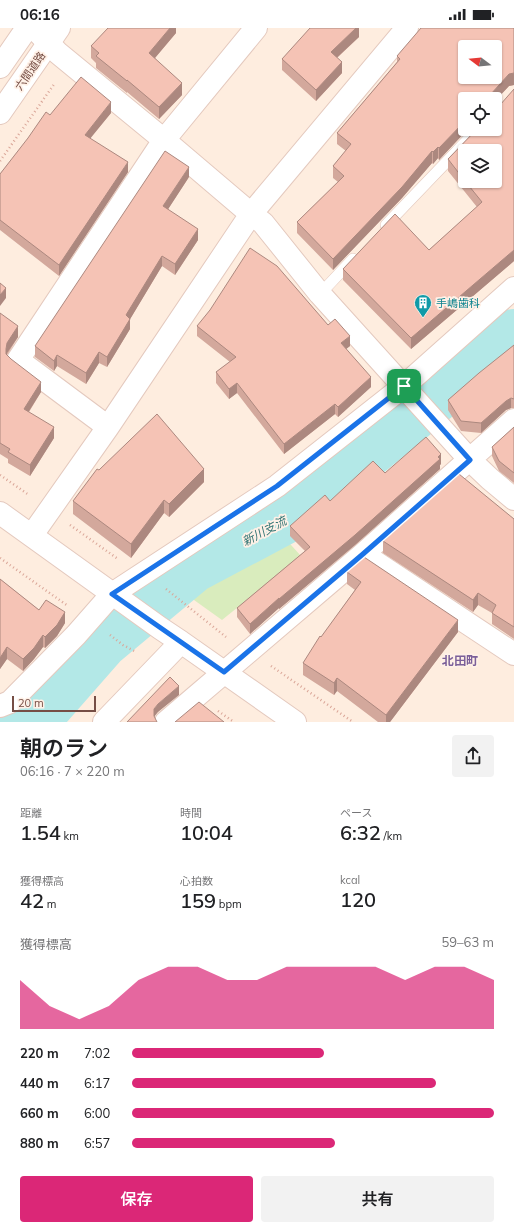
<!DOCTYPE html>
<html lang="ja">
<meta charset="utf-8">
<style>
:root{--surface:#fff;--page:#f2f2f2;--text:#202124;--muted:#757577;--accent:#db2777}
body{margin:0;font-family:Mulish,"Noto Sans JP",sans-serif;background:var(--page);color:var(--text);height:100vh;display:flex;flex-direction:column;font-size:15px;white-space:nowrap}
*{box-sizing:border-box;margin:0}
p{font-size:13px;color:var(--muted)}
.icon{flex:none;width:22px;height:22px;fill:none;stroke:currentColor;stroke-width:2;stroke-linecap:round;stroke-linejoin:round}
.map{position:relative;height:694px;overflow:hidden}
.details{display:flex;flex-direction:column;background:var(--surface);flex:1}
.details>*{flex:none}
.needle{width:26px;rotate:286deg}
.fabs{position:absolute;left:458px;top:12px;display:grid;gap:8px}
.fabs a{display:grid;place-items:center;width:44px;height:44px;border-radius:4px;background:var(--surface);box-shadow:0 1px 3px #0004;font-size:20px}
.scale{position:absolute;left:12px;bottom:10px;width:84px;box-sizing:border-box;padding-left:4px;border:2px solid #764e45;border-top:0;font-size:11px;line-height:14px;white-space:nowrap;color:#764e45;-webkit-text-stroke:3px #fff1e7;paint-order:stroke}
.pin{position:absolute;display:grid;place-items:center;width:34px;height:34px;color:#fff;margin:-17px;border-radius:8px;box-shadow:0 2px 6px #0006}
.round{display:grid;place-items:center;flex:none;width:42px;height:42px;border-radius:4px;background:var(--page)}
.overview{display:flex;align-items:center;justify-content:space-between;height:68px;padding:0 20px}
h1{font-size:22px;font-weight:600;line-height:30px}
.metrics{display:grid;grid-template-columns:repeat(3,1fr);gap:6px;height:68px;padding:4px 20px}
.metrics div{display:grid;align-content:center}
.metrics b{font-size:20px;font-weight:600}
.metrics small{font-size:11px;font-weight:400}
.metrics p{font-size:11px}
.chart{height:112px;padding:8px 20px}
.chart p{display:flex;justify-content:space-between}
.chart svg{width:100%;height:72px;margin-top:4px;fill:var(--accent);opacity:.7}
.button{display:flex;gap:8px;margin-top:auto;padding:8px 20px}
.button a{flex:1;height:46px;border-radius:4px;background:var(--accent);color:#fff;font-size:16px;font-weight:600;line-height:46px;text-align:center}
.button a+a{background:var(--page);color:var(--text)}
ul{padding:0 20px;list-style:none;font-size:13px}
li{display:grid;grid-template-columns:64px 48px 1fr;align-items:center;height:30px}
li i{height:10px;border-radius:5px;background:var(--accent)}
.status{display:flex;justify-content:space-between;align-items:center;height:28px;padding:0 20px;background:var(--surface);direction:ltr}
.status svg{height:11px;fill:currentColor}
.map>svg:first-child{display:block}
.green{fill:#d9ecbd}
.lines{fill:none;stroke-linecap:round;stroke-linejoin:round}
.river{stroke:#b3e8e7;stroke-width:50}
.service-casing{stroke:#e4c9be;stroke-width:12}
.minor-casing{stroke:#e4c9be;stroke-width:24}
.tertiary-casing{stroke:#e4c9be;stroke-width:24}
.path{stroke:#daa698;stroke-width:2.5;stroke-dasharray:1 3;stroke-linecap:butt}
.service{stroke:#fff;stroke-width:11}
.minor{stroke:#fff;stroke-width:22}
.tertiary{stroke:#fff;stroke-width:22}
.wall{fill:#d3a89c}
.shaded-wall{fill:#ac887f}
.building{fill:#f5c3b5;stroke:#ac887f;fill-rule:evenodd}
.route-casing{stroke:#fff;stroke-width:8}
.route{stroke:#1a73e8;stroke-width:5}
.labels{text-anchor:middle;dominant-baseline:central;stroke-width:3.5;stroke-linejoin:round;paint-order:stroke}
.street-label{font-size:11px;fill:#764e45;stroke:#fff1e7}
.culture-label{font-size:11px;fill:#0d838f;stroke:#fff1e7;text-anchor:start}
.water-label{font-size:12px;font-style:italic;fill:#357675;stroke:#fff1e7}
.neighbourhood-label{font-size:12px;font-weight:bold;fill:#7c609a;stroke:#fff1e7}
</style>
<div class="status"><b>06:16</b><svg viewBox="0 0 49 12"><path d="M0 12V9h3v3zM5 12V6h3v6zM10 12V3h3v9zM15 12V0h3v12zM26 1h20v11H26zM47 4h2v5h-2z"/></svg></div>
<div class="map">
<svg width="514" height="694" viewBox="0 0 514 694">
<rect width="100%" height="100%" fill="#feeddf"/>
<!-- green -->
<path class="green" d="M281 506 301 528 222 592 187 567Z"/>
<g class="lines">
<!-- river -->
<path class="river" d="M13 694 46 680 103 615 193 540 291 488 514 306"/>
<defs>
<path id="service" d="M386 197 478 101
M320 266 353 231"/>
<path id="minor" d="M34 0 58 25 164 112 251 186 263 195 320 266 470 432 490 451 514 471
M108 399 18 332 164 112 256 0
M32 507 108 399 251 186 407 0
M363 526 514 626
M0 678 10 674 76 607 112 566 277 458 404 358 514 260
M166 694 363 526 514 392"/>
<path id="tertiary" d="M0 39 27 0
M0 85 59 0
M0 485 160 600 181 614 295 694
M104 694 181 614"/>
</defs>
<!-- service casing -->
<use href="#service" class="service-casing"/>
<!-- minor casing -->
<use href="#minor" class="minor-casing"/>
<!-- tertiary casing -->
<use href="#tertiary" class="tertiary-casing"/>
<!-- path -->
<path class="path" d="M0 133 55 55
M0 447 29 467
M70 497 118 531
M0 530 68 578
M166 561 226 609
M110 607 123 617 136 624
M271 638 353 694
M218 683 234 694"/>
<!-- service -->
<use href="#service" class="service"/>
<!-- minor -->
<use href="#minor" class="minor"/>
<!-- tertiary -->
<use href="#tertiary" class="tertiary"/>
</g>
<!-- wall -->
<path class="wall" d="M176 0V5L155 30 182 67 159 91 127 64V65L96 40V35L91 30V18Z
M359 0V9L337 30 342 45 316 73 282 42V31Z
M514 0V57L509 58 495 73V71H465V101H468L439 132 438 130 433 136 432 135 402 170 333 242 297 205V194L338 154 333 150V138L346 123 337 116V105L397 34V28Z
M111 85 90 110 128 144 59 248 0 202V146L50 87Z
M477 101 514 233 411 321 343 252V241L429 222 477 179 448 143V131Z
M189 149 168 181 198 212 175 247 162 238 130 291V301L107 339 99 335 86 356 57 338 54 343 35 329V318Z
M0 285 18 309 7 327 41 364 29 384 54 410 30 448 8 435V431L0 426Z
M328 297 350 318 346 321 371 359 338 389 335 386 284 426 237 365 229 371 216 355V344L230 334 197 308V298Z
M514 317V380H511L506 382 481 405 461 403 448 382V372Z
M514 399V455L499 443 492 428V419Z
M441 436 440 437V441L355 517 279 581V580L250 606 237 589V580L305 523 290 508V498L330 473 385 445Z
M99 442 204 454 169 489 164 485 131 530 73 486V473Z
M514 491V611L492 596V585L478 577 473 584 383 525V513Z
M347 544 458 604 390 694H378L337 663 334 667 303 647V635L355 562 347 556Z
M0 551 39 582 65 595 57 608 45 620 43 619 34 631 23 643 7 631 0 641Z"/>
<!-- shaded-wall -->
<path class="shaded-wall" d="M170 0H176V5L149 37V25Z
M356 0H359V9L331 35V24Z
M342 34V45L316 73V62Z
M514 45V57L509 58 495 73V71H488L490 67 509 46Z
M182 55V67L159 91V79Z
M111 74V85L85 117V107Z
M465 93V101H468L439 132V120Z
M438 119V130L433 136V124Z
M432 123V135L402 170 333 242V231Z
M128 134V144L59 248V237Z
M189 139V149L163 189V178Z
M198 201V212L175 247V236Z
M514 222V233L411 321V310Z
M162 228V238L126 298V287Z
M6 260V270L0 278V267Z
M130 291V301L107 339V329Z
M18 298V309L7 325 6 331V321L7 315Z
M350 308V318L341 325V315Z
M99 324V335L86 356V345Z
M57 327V338L54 343V333Z
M371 349V359L338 389V379Z
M41 354V364L24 391V381Z
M237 355V365L229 371V361Z
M511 370V380L506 382 481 405V395L506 373Z
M335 376V386L284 426V416Z
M54 399V410L30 448V437Z
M441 426V436L440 437V441L355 517 279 581V571Z
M204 441V454L169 489V476Z
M164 472V485L131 530V516Z
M478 565V577L473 584V572Z
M279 570V580L250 606V596Z
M65 584V595L57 608 45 620V609Z
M458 592V604L390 694H386V687Z
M43 607V619L34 631 23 643V631Z
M7 619V631L0 641V630Z
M337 650V663L334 667V655Z
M179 658V667L158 684 154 689V694V681L158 676Z"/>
<!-- building -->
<path class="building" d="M108 0H170L149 25 182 55 159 79 127 52V53L96 28 99 25 91 18Z
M310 0H356L331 24 342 34 316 62 282 31Z
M421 0H514V45L509 46 490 67 488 71H465V93L439 120 438 119 433 124 432 123 402 159 333 231 297 194 344 148 333 138 351 116 337 105 400 31 397 28ZM465 19H495V49H465Z
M81 49 111 74 85 107 128 134 59 237 0 192V146L28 110 46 84 50 87Z
M514 61V222L411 310 343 241 395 186 429 222 482 174 465 153H495V123H465V153L448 131 477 101H495V78L500 77Z
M165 123 189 139 163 178 198 201 175 236 162 228 126 287 130 291 107 329 99 324 86 345 57 327 54 333 35 318Z
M250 220 277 238 328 297 335 291 350 308 341 315 371 349 338 379 335 376 284 416 237 355 229 361 216 344 236 329 197 298 210 282Z
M0 255 6 260 0 267Z
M0 285 18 298 7 315 6 321V326L11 331 41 354 24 381 54 399 30 437 8 424 10 421 0 415Z
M514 317V371L511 370 506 373 481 395 461 393 448 372 479 345Z
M157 386 204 441 169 476 164 472 131 516 73 473 97 441 99 442Z
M514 399V445L499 433 492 419Z
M426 409 441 426 438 429 440 431 355 507 279 571V570L250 596 237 580 310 519 290 498 325 467 330 473 373 433 385 445Z
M459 446 514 491V599L492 585 496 577 478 565 473 572 383 513Z
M364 529 458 592 386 687 337 650 334 655 303 635 320 608 321 609 361 554 347 544Z
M0 551 39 582 46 572 65 584 57 597 45 609 43 607 34 620 23 631 7 619 0 630Z
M170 649 179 658 158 676 154 681V688L157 694H127Z
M199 674 224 694H175Z"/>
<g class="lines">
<defs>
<path id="route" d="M404 358 470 432 363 526 224 644 112 566 277 458Z"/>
</defs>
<!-- route casing -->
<use href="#route" class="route-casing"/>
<!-- route -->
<use href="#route" class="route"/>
</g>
<!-- icons -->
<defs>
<symbol id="building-pin" viewBox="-11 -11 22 30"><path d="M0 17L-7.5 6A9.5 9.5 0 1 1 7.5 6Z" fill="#0f9aa8" stroke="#fff1e7"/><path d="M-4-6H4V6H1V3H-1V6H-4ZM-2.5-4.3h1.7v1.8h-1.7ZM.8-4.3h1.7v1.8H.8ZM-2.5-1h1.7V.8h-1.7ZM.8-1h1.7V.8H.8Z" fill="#fff"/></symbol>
</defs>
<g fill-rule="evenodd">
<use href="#building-pin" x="413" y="265" width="20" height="27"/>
</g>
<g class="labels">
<!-- street labels -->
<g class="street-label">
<text transform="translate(30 43) rotate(-55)">六間道路</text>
</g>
<!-- culture labels -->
<g class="culture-label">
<text x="436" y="275">手嶋歯科</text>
</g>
<!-- water labels -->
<g class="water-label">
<text transform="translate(264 503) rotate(-28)">新川支流</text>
</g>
<!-- neighbourhood labels -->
<g class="neighbourhood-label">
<text x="460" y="632">北田町</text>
</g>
</g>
</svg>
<div class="fabs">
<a><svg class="needle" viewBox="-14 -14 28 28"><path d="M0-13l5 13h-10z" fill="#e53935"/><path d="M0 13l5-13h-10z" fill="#757577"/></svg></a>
<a><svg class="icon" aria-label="locate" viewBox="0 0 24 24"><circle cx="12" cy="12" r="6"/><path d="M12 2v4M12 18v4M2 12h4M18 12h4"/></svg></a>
<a><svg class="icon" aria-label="layers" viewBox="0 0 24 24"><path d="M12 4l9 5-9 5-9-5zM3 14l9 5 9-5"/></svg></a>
</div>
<div class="scale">20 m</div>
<div class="pin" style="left:404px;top:358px;background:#1e9e55"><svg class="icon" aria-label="arrive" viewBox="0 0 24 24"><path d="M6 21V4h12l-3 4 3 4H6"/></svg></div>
</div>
<section class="details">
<div class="overview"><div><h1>朝のラン</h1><p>06:16 · 7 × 220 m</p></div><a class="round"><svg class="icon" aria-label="share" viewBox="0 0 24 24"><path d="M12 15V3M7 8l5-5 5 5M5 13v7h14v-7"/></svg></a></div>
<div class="metrics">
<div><p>距離</p><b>1.54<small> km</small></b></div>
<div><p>時間</p><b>10:04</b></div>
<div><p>ペース</p><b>6:32<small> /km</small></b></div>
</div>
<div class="metrics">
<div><p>獲得標高</p><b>42<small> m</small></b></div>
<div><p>心拍数</p><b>159<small> bpm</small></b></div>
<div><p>kcal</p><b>120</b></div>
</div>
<div class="chart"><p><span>獲得標高</span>59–63 m</p>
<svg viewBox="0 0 160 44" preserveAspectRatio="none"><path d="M0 44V14L10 30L20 38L30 30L40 14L50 6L60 6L70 14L80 14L90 6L100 6L110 6L120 6L130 14L140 6L150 6L160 14V44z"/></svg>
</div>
<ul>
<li><b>220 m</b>7:02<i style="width:53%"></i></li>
<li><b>440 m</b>6:17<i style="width:84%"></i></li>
<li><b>660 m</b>6:00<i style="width:100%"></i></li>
<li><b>880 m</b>6:57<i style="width:56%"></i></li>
</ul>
<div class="button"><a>保存</a><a>共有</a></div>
</section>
